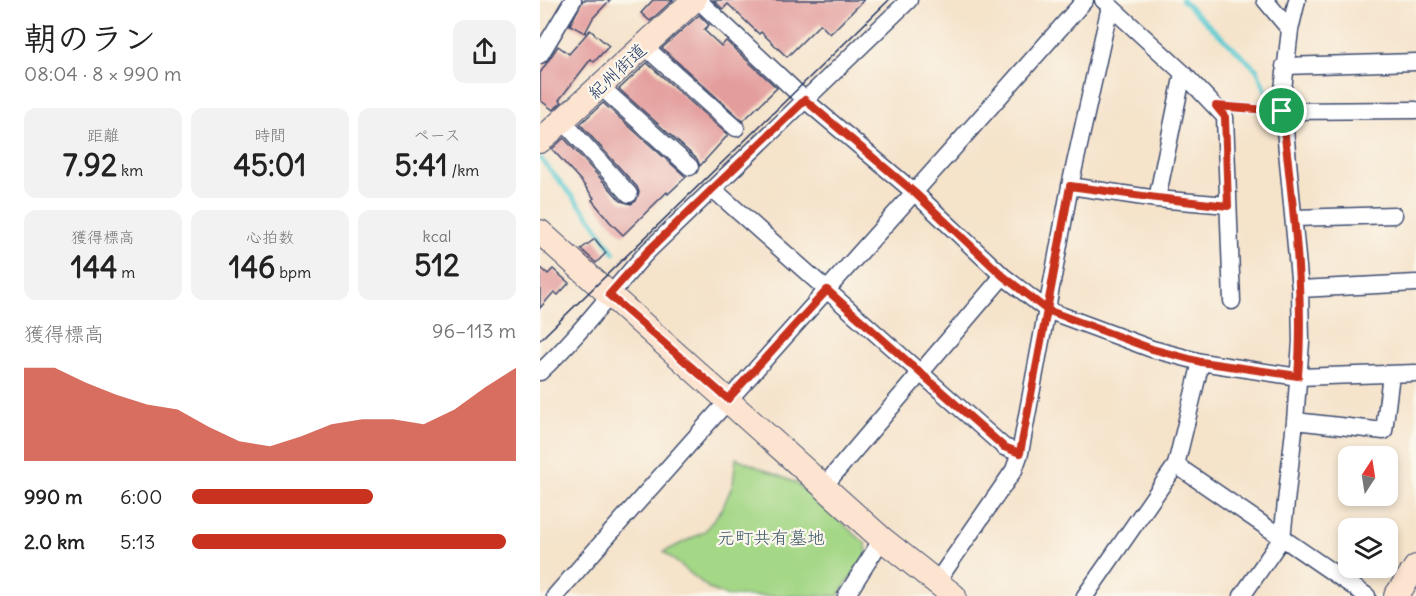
<!DOCTYPE html>
<html lang="ja">
<meta charset="utf-8">
<style>
:root{--surface:#fff;--page:#f2f2f2;--text:#222;--muted:#767676;--accent:#c8321e}
body{margin:0;font-family:Delius,"Klee One",sans-serif;background:var(--page);color:var(--text);height:100vh;display:flex;flex-direction:column;font-size:22px;white-space:nowrap}
*{box-sizing:border-box;margin:0}
p{font-size:20px;color:var(--muted)}
.icon{flex:none;width:33px;height:33px;fill:none;stroke:currentColor;stroke-width:2;stroke-linecap:round;stroke-linejoin:round}
.map{position:relative;flex:1;overflow:hidden}
.details{display:flex;flex-direction:column;background:var(--surface);width:540px}
.details>*{flex:none}
.needle{width:39px;rotate:12deg}
.fabs{position:absolute;left:798px;top:446px;display:grid;gap:12px}
.fabs a{display:grid;place-items:center;width:60px;height:60px;border-radius:12px;background:var(--surface);box-shadow:0 3px 9px #0003;font-size:30px}
.pin{position:absolute;display:grid;place-items:center;width:51px;height:51px;color:#fff;margin:-26px;border:3px solid #fff;border-radius:50%;box-shadow:0 2px 6px #0007}
.round{display:grid;place-items:center;flex:none;width:63px;height:63px;border-radius:12px;background:var(--page)}
.overview{display:flex;align-items:center;justify-content:space-between;height:102px;padding:0 24px}
h1{font-size:33px;font-weight:700;line-height:45px}
.figures{display:grid;grid-template-columns:repeat(3,1fr);gap:9px;height:102px;padding:6px 24px}
.figures div{display:grid;align-content:center;border-radius:12px;background:var(--page);text-align:center}
.figures b{font-size:30px;font-weight:700}
.figures small{font-size:16px;font-weight:400}
.figures p{font-size:16px}
.chart{height:168px;padding:12px 24px}
.chart p{display:flex;justify-content:space-between}
.chart svg{width:100%;height:108px;margin-top:6px;fill:var(--accent);opacity:.7}
ul{padding:0 24px;list-style:none;font-size:20px}
li{display:grid;grid-template-columns:96px 72px 1fr;align-items:center;height:45px}
li i{height:15px;border-radius:8px;background:var(--accent)}
main{display:flex;flex:1;min-height:0}
.map>svg:first-child{display:block}
.green{fill:#a4d786;stroke:#608372;stroke-width:1.5}
.lines{fill:none;stroke-linecap:round;stroke-linejoin:round}
.stream{stroke:#5dcad1;stroke-width:4.5}
.building{fill:#e39d9c}
.lane-casing{stroke:#3c4a6e;stroke-width:10}
.street-casing{stroke:#3c4a6e;stroke-width:19}
.secondary-casing{stroke:#3c4a6e;stroke-width:26}
.lane{stroke:#fff;stroke-width:8}
.street{stroke:#fff;stroke-width:16}
.secondary{stroke:#fde4d0;stroke-width:24}
.tram{stroke:#1b2f5e;stroke-width:1.5}
.route-casing{stroke:#fff;stroke-width:12}
.route{stroke:#c8321e;stroke-width:8}
.labels{text-anchor:middle;dominant-baseline:central;stroke-width:4.5;stroke-linejoin:round;paint-order:stroke}
.street-label{font-size:18px;fill:#1b2f5e;stroke:#fbf7ec}
.park-label{font-size:18px;fill:#3d5968;stroke:#fbf7ec}
</style>
<main>
<section class="details">
<div class="overview"><div><h1>朝のラン</h1><p>08:04 · 8 × 990 m</p></div><a class="round"><svg class="icon" aria-label="share" viewBox="0 0 24 24"><path d="M12 15V3M7 8l5-5 5 5M5 13v7h14v-7"/></svg></a></div>
<div class="figures">
<div><p>距離</p><b>7.92<small> km</small></b></div>
<div><p>時間</p><b>45:01</b></div>
<div><p>ペース</p><b>5:41<small> /km</small></b></div>
</div>
<div class="figures">
<div><p>獲得標高</p><b>144<small> m</small></b></div>
<div><p>心拍数</p><b>146<small> bpm</small></b></div>
<div><p>kcal</p><b>512</b></div>
</div>
<div class="chart"><p><span>獲得標高</span>96–113 m</p>
<svg viewBox="0 0 160 44" preserveAspectRatio="none"><path d="M0 44V6L10 6L20 12L30 17L40 21L50 23L60 30L70 36L80 38L90 34L100 29L110 27L120 27L130 29L140 23L150 14L160 6V44z"/></svg>
</div>
<ul>
<li><b>990 m</b>6:00<i style="width:56%"></i></li>
<li><b>2.0 km</b>5:13<i style="width:97%"></i></li>
</ul>
</section>
<div class="map">
<svg width="876" height="596" viewBox="0 0 876 596">
<rect width="100%" height="100%" fill="#fbf7ec"/>
<filter id="ink" filterUnits="userSpaceOnUse"><feTurbulence type="fractalNoise" baseFrequency=".0167" numOctaves="2"/><feDisplacementMap in="SourceGraphic" scale="12" xChannelSelector="R" yChannelSelector="G"/><feConvolveMatrix kernelMatrix="1 2 1 2 8 2 1 2 1" color-interpolation-filters="sRGB"/></filter>
<filter id="wash" filterUnits="userSpaceOnUse"><feTurbulence type="fractalNoise" baseFrequency=".008" numOctaves="4" result="noise"/><feDisplacementMap in="SourceGraphic" scale="24" xChannelSelector="R" yChannelSelector="G"/><feGaussianBlur stdDeviation="1.35" result="paint"/><feColorMatrix in="noise" values="0 0 0 0 0 0 0 0 0 0 0 0 0 0 0 0 0 1.4 0 .05"/><feComposite in="paint" operator="in"/></filter>
<g filter="url(#wash)">
<rect width="100%" height="100%" fill="#f5e3ca"/>
<!-- green -->
<path class="green" d="M196 458 256 483 326 544 327 554 298 596H186L170 589 124 552 164 532 182 509 193 484Z"/>
<g class="lines">
<!-- stream -->
<path class="stream" d="M642 0 717 70 730 101 738 104
M0 158 53 221 74 253"/>
</g>
<g id="blocks">
<!-- building -->
<path class="building" d="M43 0H70L53 18 45 33 30 25Z
M113 0H133L110 21 101 13Z
M173 0H324L290 34 280 24 247 57 221 32 219 34 188 4 183 9Z
M159 15 169 25 164 30 181 46 186 41 237 88 203 121 122 48Z
M50 30 69 46 54 62 51 59 19 100 22 102 13 110 0 100V73L18 46 29 54Z
M107 63 188 135 160 166 157 159 79 89Z
M63 103 146 177 128 194 127 192 83 235 70 222 52 200 54 198 41 181 12 149 24 138 81 201 91 204 96 201 99 192 97 187 40 124Z
M55 239 66 253 56 263 41 249Z
M0 267 8 274 13 269 29 283 18 295 14 292 0 308Z"/>
</g>
</g>
<g filter="url(#ink)">
<use href="#blocks" fill-opacity="0" stroke="#3c4a6e" stroke-width="1.5"/>
<g class="lines">
<defs>
<path id="lane" d="M677 106 742 111"/>
<path id="street" d="M158 0 265 100 375 193 463 276 507 310 612 349 661 362 758 377 876 373
M750 30 757 0
M104 46 196 128
M0 55 33 0
M744 66 876 62
M643 73 685 117 692 301
M60 86 150 167
M742 111 876 110
M23 121 89 194
M530 186 617 199 643 73 570 6
M174 190 464 447 480 453
M617 199 688 205
M754 218 854 215
M760 289 876 283
M0 372C39 336 71 292 107 252L369 0
M755 421 844 431 851 374
M636 465 827 596
M284 486 463 276
M396 583 474 470 480 453 530 186 570 6 563 0
M15 596C190 396 369 200 545 0
M306 596 342 539
M545 596 636 465 661 362
M702 596 742 538 755 421 761 342 760 289 742 98 750 30 725 0"/>
<path id="secondary" d="M0 141 154 0
M0 232 342 539 414 596
M856 596 876 567"/>
</defs>
<!-- lane casing -->
<use href="#lane" class="lane-casing"/>
<!-- street casing -->
<use href="#street" class="street-casing"/>
<!-- secondary casing -->
<use href="#secondary" class="secondary-casing"/>
<!-- lane -->
<use href="#lane" class="lane"/>
<!-- street -->
<use href="#street" class="street"/>
<!-- secondary -->
<use href="#secondary" class="secondary"/>
<!-- tram -->
<path class="tram" d="M0 340 349 0"/>
</g>
</g>
<g class="lines" filter="url(#ink)">
<defs>
<path id="route" d="M742 111 676 106 685 117 688 206 617 198 530 186 507 310 463 276 375 193 265 100 107 252 69 295 188 399 287 290 464 447 480 453 507 310 612 349 661 362 758 376C765 288 752 199 742 111"/>
</defs>
<!-- route casing -->
<use href="#route" class="route-casing"/>
<!-- route -->
<use href="#route" class="route"/>
</g>
<g class="labels">
<!-- street labels -->
<g class="street-label">
<text transform="translate(77 71) rotate(-43)">紀州街道</text>
</g>
<!-- park labels -->
<g class="park-label">
<text x="231" y="537">元町共有墓地</text>
</g>
</g>
</svg>
<div class="fabs">
<a><svg class="needle" viewBox="-14 -14 28 28"><path d="M0-13l5 13h-10z" fill="#e53935"/><path d="M0 13l5-13h-10z" fill="#767676"/></svg></a>
<a><svg class="icon" aria-label="layers" viewBox="0 0 24 24"><path d="M12 4l9 5-9 5-9-5zM3 14l9 5 9-5"/></svg></a>
</div>
<div class="pin" style="left:742px;top:111px;background:#1e9e55"><svg class="icon" aria-label="arrive" viewBox="0 0 24 24"><path d="M6 21V4h12l-3 4 3 4H6"/></svg></div>
</div>
</main>
